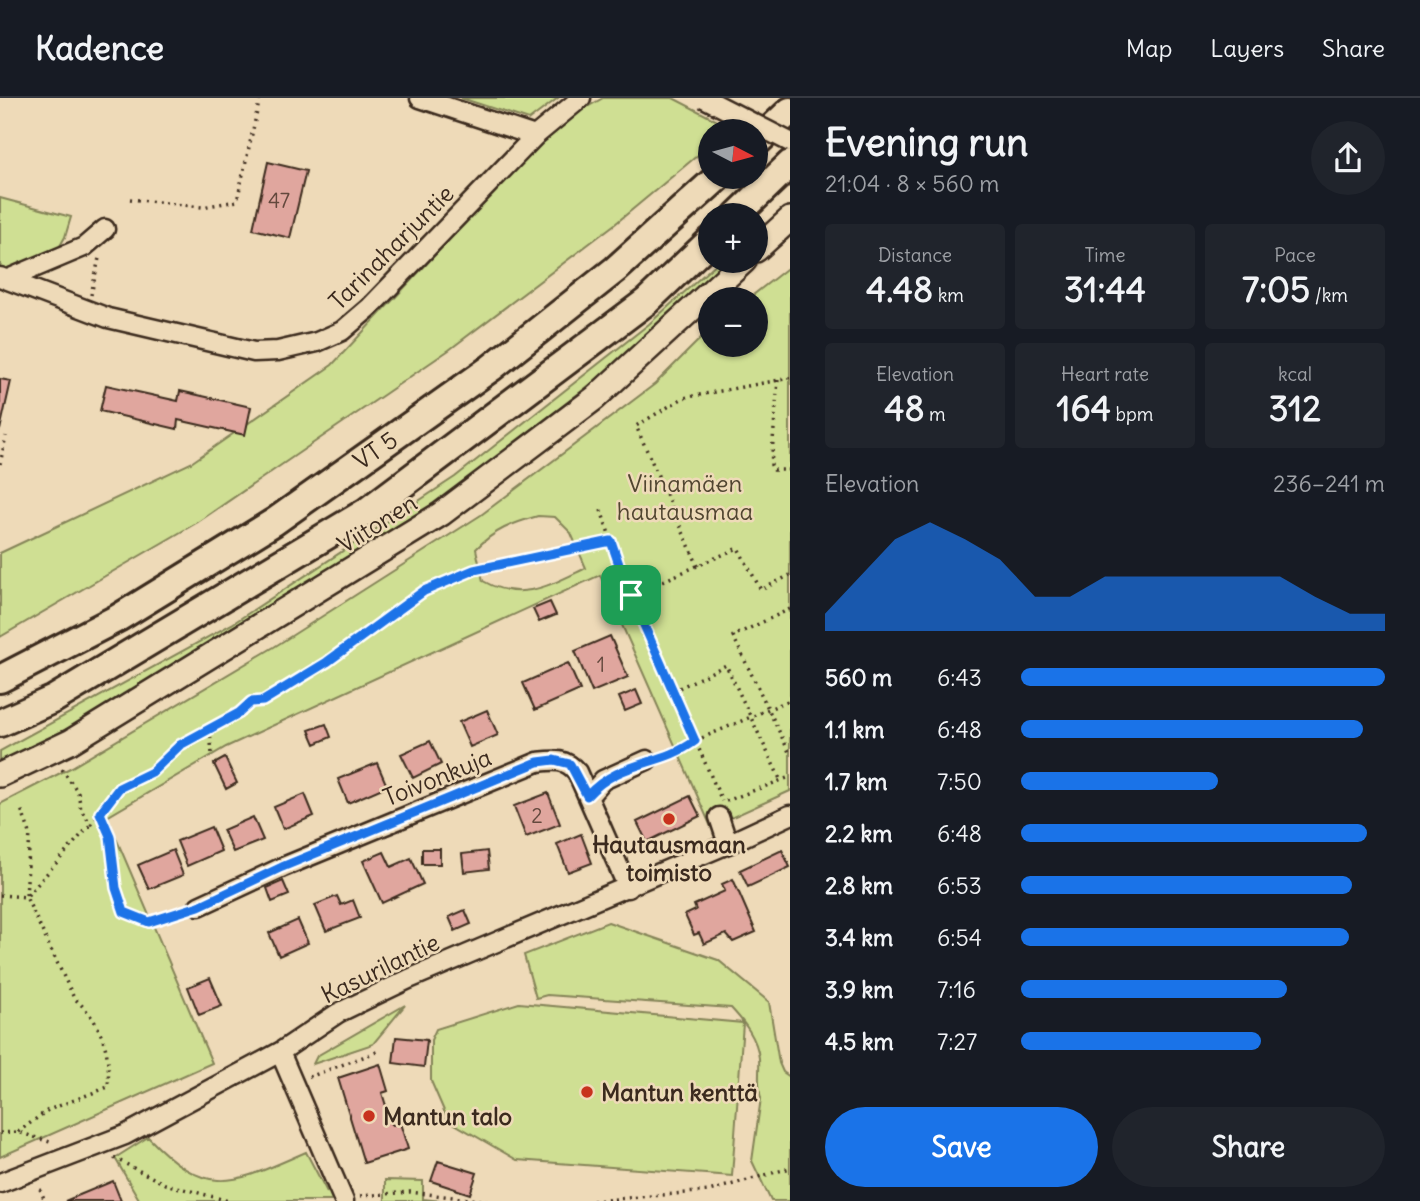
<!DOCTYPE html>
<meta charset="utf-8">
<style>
:root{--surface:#171b24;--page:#20242c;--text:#f1f3f6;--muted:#9ea1a6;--line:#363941;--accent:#1a73e8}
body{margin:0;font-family:Delius,sans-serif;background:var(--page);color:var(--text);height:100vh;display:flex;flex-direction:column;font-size:26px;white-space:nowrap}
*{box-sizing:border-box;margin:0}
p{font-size:23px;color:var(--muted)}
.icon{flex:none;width:38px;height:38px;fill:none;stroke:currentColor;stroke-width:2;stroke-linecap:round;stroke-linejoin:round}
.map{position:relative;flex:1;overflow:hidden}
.details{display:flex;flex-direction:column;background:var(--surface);width:630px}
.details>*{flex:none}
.needle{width:46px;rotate:96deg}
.fabs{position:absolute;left:698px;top:21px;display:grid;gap:14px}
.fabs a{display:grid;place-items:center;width:70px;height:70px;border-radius:50%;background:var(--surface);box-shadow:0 2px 5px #0004;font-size:35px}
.pin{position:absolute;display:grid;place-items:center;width:60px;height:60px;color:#fff;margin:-30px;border-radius:14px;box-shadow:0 4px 10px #0006}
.round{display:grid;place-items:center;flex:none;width:74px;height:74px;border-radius:37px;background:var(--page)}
.head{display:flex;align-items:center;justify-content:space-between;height:119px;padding:0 35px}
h1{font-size:38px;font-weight:700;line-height:52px}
.metrics{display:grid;grid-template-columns:repeat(3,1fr);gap:10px;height:119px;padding:7px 35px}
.metrics div{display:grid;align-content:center;border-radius:7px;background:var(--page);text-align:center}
.metrics b{font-size:35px;font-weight:700}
.metrics small{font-size:19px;font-weight:400}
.metrics p{font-size:19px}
.chart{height:196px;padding:14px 35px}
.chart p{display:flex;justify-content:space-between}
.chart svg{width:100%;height:126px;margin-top:7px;fill:var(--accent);opacity:.7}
.button{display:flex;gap:14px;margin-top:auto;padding:14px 35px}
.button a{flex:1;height:80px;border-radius:42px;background:var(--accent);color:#fff;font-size:28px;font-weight:700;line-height:80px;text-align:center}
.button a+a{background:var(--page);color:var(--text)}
ul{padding:0 35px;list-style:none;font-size:23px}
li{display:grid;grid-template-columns:112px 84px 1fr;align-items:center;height:52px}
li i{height:18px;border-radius:9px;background:var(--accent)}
header{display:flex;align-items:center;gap:42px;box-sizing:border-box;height:98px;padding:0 35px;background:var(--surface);border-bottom:2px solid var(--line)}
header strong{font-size:33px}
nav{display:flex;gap:38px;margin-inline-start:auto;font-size:24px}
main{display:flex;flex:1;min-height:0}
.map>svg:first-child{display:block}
.green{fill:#cfdf93;stroke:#858458;stroke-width:2;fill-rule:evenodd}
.building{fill:#e0a69e;stroke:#3b2a1e;stroke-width:2}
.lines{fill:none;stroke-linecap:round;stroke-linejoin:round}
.minor-casing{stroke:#3b2a1e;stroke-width:23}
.major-casing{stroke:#3b2a1e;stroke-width:28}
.highway-casing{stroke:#3b2a1e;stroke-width:32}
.path{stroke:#3b2a1e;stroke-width:3.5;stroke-dasharray:2 5;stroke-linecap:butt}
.minor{stroke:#eedab8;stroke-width:18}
.major{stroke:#eedab8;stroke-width:23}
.highway{stroke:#eedab8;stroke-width:26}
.minor-bridge-casing{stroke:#3b2a1e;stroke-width:23;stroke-linecap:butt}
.minor-bridge{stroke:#eedab8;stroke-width:18}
.route-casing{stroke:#fff;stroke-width:14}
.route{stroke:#1a73e8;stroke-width:9}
.poi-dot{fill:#c8321e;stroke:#eedab8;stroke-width:2.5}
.labels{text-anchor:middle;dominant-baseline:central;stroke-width:5;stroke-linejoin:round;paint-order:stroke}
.number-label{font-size:21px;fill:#64493e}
.street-label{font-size:24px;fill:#3b2a1e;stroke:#eedab8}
.park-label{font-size:24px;fill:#514530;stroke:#eedab8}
.poi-label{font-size:24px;font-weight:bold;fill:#3b2a1e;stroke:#eedab8;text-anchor:start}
</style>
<header>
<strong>Kadence</strong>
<nav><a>Map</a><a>Layers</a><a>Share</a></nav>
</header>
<main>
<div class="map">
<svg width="790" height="1103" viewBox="0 0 790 1103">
<rect width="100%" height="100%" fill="#eedab8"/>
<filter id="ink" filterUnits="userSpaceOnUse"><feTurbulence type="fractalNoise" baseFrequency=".0143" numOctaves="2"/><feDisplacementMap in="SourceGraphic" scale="14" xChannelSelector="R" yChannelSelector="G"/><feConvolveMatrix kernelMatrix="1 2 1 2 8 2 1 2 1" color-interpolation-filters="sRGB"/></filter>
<g filter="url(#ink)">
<!-- green -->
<path class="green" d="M461 0H558L529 22Z
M603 0H673L731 30 727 33H710V47L615 126 449 252 198 424 0 539V455L191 365 332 267 524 62 570 19Z
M0 100 71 119 65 139 52 162 0 182Z
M719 163H731L632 254 426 414 195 557 73 628 0 664V653L232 526 455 379 649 226Z
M790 168V693L711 729 600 477 226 649 107 719 212 965 0 1059V706L72 669 274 549 481 417 655 286 710 231V247H756V201H748ZM538 418 555 419 571 435 586 470C550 487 521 505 483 483L476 451C494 432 513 425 538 418Z
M608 824 718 862 769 904 779 965 783 974 790 979V1103H771L752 1063 761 1000C757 986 760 974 759 960 757 940 744 924 731 910L547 897 536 900 524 857Z
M519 905 743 925 732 1078 517 1062 448 1022 431 983V942L436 931Z
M405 907 373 946 313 966 317 958Z
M148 1039C209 1103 234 1085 306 1054L327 1094 337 1087 344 1103H140L115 1060Z
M385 1082 423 1083V1101L442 1103H385Z"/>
<!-- building -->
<path class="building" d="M268 64 306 73 290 140 253 131Z
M0 281 11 283 0 332Z
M106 287 178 303 180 293 251 309 245 337 178 322 177 331 100 313Z
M550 504 556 517 539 524 533 511Z
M610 538 628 579 592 594 575 553Z
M568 565 580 592 535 612 523 585Z
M636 592 642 606 625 613 619 599Z
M487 612 498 637 470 649 459 624Z
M326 626 331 639 315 646 309 632Z
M430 643 441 666 413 680 401 656Z
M225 660 237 685 226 691 214 666Z
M377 665 387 688 348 705 338 681Z
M548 695 560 726 526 739 514 708Z
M305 696 314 718 283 731 274 709Z
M690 698 700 718 647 744 637 724Z
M253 719 263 742 233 754 223 732Z
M211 729 221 753 187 768 177 743Z
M581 736 592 765 568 774 557 746Z
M422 751H440V766H422Z
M173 752 183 777 149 791 138 767Z
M782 752 790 769 748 789 740 772Z
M487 753 489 771 464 774 462 756Z
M384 754 391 769 411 760 423 786 382 805 363 763Z
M733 781 756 834 733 844 726 836 704 846 699 835 694 837 685 817 696 812 694 807 725 793 722 786Z
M283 783 289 797 272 804 267 790Z
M337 798 341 807 353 802 360 820 326 833 315 807Z
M465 812 471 826 455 833 449 819Z
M298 822 308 845 279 858 269 835Z
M210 880 222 908 199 917 188 889Z
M396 939 427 942 424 969 393 965Z
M380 966 388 993 382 995 392 1027 400 1025 408 1051 364 1065 338 980Z
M438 1063 477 1075 470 1096 431 1083Z
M113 1083 121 1103H65Z"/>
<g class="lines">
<defs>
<path id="minor" d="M420 0 535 38
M0 179 108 220 254 254 278 253 317 244 342 233 370 209 535 38 581 0
M8 181 84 149 105 131
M588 699 603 682 647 662
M719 719 728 746
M199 808 283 769 538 664C554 662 565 660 577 674L628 790
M280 954 344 1103
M0 1085 125 1037 280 954 338 915 409 881 728 746 790 717"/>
<path id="major" d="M756 152 790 121
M0 677 70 644 441 416 595 300 744 163"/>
<path id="highway" d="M756 45 790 13
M737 117 790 66
M0 581 118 520 274 424 491 270 616 171 718 79
M0 625 54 601 366 414 647 203 710 143"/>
</defs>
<!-- minor casing -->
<use href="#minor" class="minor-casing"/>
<!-- major casing -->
<use href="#major" class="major-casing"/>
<!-- highway casing -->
<use href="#highway" class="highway-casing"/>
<!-- path -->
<path class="path" d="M130 101 202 109 237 103 260 0
M91 197 99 160
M778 282 771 367 774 372H790
M0 366 6 338
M601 412 625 484 722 703
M698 468 636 328 683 300 790 280
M631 497 738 450 761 492 790 477
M790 511 733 538 790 656
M673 593 726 567 781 683
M210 632 212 656
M664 657 683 651 695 643 790 602
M62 671 78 694 81 712 91 726 100 715
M726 703 790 679
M0 797 26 799 30 735 20 708
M182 813 149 824 124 814 115 790 110 738 100 715 119 690 152 674 180 647 239 615 251 604 263 603 327 564 424 493 474 472 611 443
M309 979 379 953
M18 1034 48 1012 108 989C111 953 101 923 74 900L26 799 91 726
M0 1035 18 1034 53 1045
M114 1060 165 1086 229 1103
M40 1091 45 1103
M360 1098 410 1094 486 1103
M593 1103 709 1093 790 1070"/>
<!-- minor -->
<use href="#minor" class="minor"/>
<!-- major -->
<use href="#major" class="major"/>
<!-- highway -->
<use href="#highway" class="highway"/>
<defs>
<path id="minor-bridge" d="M704 0 790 44"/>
</defs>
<!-- minor-bridge casing -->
<use href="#minor-bridge" class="minor-bridge-casing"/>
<!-- minor-bridge -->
<use href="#minor-bridge" class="minor-bridge"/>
</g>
</g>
<g class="lines" filter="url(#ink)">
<defs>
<path id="route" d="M611 443 625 484 695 643C660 669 621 661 587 698L570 666 554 662 538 664 282 769 199 808 149 824 124 814 116 790 110 738 100 715 119 690 152 674 180 647 239 615 251 604 263 603 327 564 424 493 474 472Z"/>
</defs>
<!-- route casing -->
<use href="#route" class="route-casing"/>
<!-- route -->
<use href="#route" class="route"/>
</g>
<!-- markers -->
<g class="poi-dot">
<circle cx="669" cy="721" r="7"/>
<circle cx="587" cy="994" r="7"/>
<circle cx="369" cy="1018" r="7"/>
</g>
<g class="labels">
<!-- number labels -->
<g class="number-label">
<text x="279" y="102">47</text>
<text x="601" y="566">1</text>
<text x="537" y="717">2</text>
</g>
<!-- street labels -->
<g class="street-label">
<text transform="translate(391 149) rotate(-45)">Tarinaharjuntie</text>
<text transform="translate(375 352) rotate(-35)">VT 5</text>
<text transform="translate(377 425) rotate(-32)">Viitonen</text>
<text transform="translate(437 679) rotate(-22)">Toivonkuja</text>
<text transform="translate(380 870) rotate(-26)">Kasurilantie</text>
</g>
<!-- park labels -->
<g class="park-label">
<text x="685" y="385">Viinamäen<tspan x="685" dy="28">hautausmaa</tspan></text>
</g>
<!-- poi labels -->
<g class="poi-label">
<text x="669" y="746" text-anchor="middle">Hautausmaan<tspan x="669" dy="28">toimisto</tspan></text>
<text x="601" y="994">Mantun kenttä</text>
<text x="383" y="1018">Mantun talo</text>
</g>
</g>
</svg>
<div class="fabs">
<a><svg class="needle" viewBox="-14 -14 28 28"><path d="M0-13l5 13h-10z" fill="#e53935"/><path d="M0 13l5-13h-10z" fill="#9ea1a6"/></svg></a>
<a>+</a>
<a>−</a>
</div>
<div class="pin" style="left:631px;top:497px;background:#1e9e55"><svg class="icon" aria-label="arrive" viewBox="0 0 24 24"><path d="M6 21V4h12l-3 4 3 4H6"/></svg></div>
</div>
<section class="details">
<div class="head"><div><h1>Evening run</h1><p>21:04 · 8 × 560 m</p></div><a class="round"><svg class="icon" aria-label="share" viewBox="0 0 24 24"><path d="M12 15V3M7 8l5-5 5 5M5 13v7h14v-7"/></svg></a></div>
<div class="metrics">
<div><p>Distance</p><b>4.48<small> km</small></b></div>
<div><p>Time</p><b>31:44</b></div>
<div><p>Pace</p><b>7:05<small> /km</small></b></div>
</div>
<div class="metrics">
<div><p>Elevation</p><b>48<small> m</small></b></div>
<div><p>Heart rate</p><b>164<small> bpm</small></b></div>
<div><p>kcal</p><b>312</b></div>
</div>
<div class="chart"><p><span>Elevation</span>236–241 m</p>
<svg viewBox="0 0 160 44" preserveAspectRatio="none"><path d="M0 44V38L10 25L20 12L30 6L40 12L50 19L60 32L70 32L80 25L90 25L100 25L110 25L120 25L130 25L140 32L150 38L160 38V44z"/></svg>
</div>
<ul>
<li><b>560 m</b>6:43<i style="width:100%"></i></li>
<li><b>1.1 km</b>6:48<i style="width:94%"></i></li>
<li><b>1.7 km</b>7:50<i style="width:54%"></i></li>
<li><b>2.2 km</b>6:48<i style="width:95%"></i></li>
<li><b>2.8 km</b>6:53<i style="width:91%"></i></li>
<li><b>3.4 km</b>6:54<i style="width:90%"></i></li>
<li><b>3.9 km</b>7:16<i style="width:73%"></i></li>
<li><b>4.5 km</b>7:27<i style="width:66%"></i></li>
</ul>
<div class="button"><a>Save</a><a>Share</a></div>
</section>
</main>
